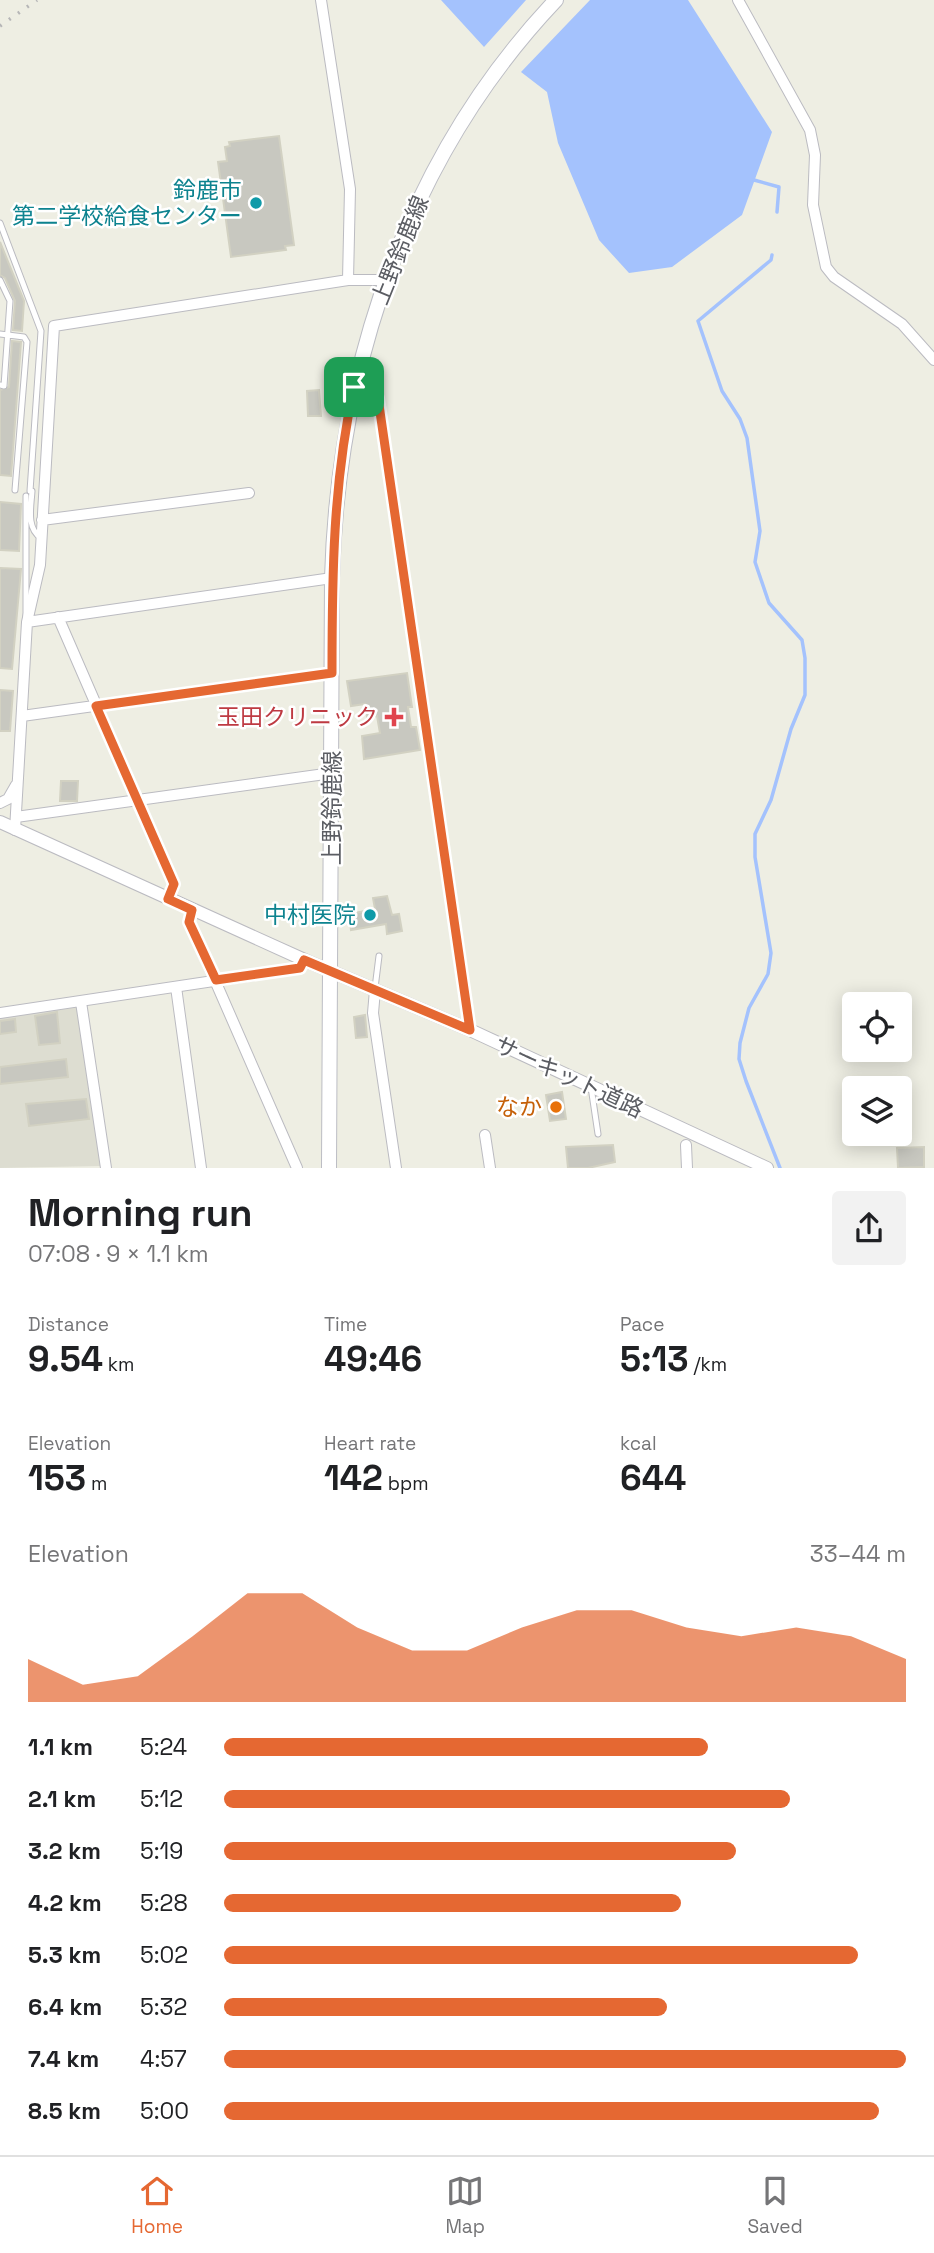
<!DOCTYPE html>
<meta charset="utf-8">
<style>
:root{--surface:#fff;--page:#f2f2f2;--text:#202124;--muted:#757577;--line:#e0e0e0;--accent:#e56832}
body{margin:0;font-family:"Space Grotesk","Noto Sans JP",sans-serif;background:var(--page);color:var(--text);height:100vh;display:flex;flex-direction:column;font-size:26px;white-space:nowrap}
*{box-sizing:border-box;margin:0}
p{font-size:23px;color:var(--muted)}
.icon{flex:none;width:38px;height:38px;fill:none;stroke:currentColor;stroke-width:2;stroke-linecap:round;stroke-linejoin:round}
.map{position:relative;height:1168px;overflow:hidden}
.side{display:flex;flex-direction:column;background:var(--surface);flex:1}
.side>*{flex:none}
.tools{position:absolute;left:842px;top:992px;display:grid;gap:14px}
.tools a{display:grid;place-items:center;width:70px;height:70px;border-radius:7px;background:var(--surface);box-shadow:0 4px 18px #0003;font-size:35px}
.pin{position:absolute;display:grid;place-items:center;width:60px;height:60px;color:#fff;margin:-30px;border-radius:14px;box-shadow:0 4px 10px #0006}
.round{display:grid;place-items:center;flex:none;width:74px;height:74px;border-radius:7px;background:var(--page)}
.headline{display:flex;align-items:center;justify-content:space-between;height:119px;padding:0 28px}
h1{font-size:38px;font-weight:700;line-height:52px}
.metrics{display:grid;grid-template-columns:repeat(3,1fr);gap:10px;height:119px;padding:7px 28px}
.metrics div{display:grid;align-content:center}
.metrics b{font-size:35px;font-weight:700}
.metrics small{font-size:19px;font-weight:400}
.metrics p{font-size:19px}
.chart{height:196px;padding:14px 28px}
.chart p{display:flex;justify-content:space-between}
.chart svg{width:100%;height:126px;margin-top:7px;fill:var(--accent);opacity:.7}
ul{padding:0 28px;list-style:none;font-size:23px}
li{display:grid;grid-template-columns:112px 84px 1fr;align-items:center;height:52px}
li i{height:18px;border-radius:9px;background:var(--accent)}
.tab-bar{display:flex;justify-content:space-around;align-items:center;height:98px;border-top:2px solid var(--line);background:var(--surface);font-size:19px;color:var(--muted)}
.tab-bar a{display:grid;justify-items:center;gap:4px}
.tab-bar .on{color:var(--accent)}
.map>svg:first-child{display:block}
.education{fill:#ddddd1}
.water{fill:#a4c2fd}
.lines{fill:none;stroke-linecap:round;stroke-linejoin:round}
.stream{stroke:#a4c2fd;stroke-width:3.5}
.building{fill:#c8c8c0;stroke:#d2d1c2;stroke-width:2}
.service-casing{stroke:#bbbbc1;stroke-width:7}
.minor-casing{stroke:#bbbbc1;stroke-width:12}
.tertiary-casing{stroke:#bbbbc1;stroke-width:14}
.secondary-casing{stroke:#bcbdc4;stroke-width:16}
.service{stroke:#fff;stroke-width:5}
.minor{stroke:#fff;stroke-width:10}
.tertiary{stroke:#fff;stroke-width:12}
.secondary{stroke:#fff;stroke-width:14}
.rail{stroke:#b6b6b7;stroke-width:3.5;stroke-dasharray:2 9;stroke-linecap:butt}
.route-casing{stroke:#fff;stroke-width:14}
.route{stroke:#e56832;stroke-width:9}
.culture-dot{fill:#0f9aa8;stroke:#fff;stroke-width:2.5}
.health-dot{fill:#e0444e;stroke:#fff;stroke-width:2.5}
.food-dot{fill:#e8710a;stroke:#fff;stroke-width:2.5}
.labels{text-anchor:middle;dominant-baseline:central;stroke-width:5;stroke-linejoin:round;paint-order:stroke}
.culture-label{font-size:23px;fill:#0d838f;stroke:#fff;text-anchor:end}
.street-label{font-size:23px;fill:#5b5d63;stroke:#fff}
.health-label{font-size:23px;fill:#be3a42;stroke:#fff;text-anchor:end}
.food-label{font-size:23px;fill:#c56008;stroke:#fff;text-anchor:end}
</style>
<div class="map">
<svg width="934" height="1168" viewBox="0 0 934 1168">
<rect width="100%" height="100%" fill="#eeeee3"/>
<!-- education -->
<path class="education" d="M79 1006 101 1166 0 1168V1017Z"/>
<!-- water -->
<path class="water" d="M441 0H526L484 47Z
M590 0H688L772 132 742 215 672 267 629 273 599 240 558 143 547 92 521 72Z"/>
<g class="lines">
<!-- stream -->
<path class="stream" d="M754 180 779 187 777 212
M772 255 771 260 698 321 722 391 740 419 747 438 760 531 755 562 769 603 802 640 805 658V695L791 729 771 800 755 834V857L771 953 768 974 749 1008 740 1043 739 1059 746 1081 780 1168"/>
</g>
<!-- building -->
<path class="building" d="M279 136 294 245 285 246 286 250 231 257 218 162 227 161 225 147 230 146 229 142Z
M0 242 24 301 22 331 13 330 15 301 5 278 0 275Z
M12 341 21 342 11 476 0 475V390L9 387Z
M319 390 321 416H308L307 391Z
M0 502 21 504 19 551 0 550Z
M0 568 21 569 12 669 0 668Z
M407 673 412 707H408L411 727H416L420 750 364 759 362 736 380 733 377 716 367 717 365 704 351 706 347 681Z
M0 690 13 691 10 731H0Z
M61 781H78L77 801H60Z
M387 896 392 915 399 914 402 931 387 934 386 924 351 930 349 914 375 909 373 898Z
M57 1012 60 1043 39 1045 35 1016Z
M365 1015 367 1037 356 1038 354 1017Z
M15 1019 16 1032 0 1034V1021Z
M66 1059 68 1077 0 1084V1067Z
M562 1092 566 1119 550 1121 546 1095Z
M86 1099 89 1119 29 1126 26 1104Z
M613 1145 615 1162 588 1168H568L566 1147Z
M924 1147V1167L898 1168 897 1148Z"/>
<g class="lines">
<defs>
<path id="service" d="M0 223 41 331 30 491
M0 280 10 301 4 386 0 385
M0 334 24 337 27 342 15 490
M32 491C31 507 26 528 41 538
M26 619V496
M375 988 379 956
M591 1087 598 1134"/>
<path id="minor" d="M321 0 350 189 348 280H384
M738 0 810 130 815 155 813 205 826 267 834 277 902 324 934 360
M354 386 371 391 378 398 470 1030
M42 520 249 493
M58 617 174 884 168 899
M27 622 332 578
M22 716 332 673
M0 803 8 799 16 785
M16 817 332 773
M15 830 27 622 40 565 54 326 348 280
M192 910 189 921 297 1168
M176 987 201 1168
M375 990 373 1013 396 1168
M81 1002 106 1168
M0 1013 300 968 304 960
M485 1135 490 1168
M686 1145 687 1168"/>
<path id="tertiary" d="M0 822 309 962 470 1030 767 1168"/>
<path id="secondary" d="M329 1168 332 578C338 365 408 156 556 0"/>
</defs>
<!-- service casing -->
<use href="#service" class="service-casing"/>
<!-- minor casing -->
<use href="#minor" class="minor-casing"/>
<!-- tertiary casing -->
<use href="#tertiary" class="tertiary-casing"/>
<!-- secondary casing -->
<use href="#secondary" class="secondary-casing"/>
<!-- service -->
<use href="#service" class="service"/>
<!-- minor -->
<use href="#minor" class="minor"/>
<!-- tertiary -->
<use href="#tertiary" class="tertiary"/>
<!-- secondary -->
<use href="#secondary" class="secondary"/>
<!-- rail -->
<path class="rail" d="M0 26 37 0"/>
</g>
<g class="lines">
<defs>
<path id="route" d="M354 387 371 391 378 398 470 1030 304 960 300 968 216 980 189 922 192 910 168 899 174 884 96 706 332 673C332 576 333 482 354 387Z"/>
</defs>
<!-- route casing -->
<use href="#route" class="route-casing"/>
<!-- route -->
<use href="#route" class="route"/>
</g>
<!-- markers -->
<g class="culture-dot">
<circle cx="256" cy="203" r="7"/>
<circle cx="370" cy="915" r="7"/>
</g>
<path class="health-dot" d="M390.5 706.5h7v7h7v7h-7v7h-7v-7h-7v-7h7z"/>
<circle class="food-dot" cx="556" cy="1107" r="7"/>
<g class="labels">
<!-- culture labels -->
<g class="culture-label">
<text x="242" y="190">鈴鹿市<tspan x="242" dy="26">第二学校給食センター</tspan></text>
<text x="356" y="915">中村医院</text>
</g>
<!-- street labels -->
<g class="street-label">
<text transform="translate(400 250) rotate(-68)">上野鈴鹿線</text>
<text transform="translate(332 808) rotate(-90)">上野鈴鹿線</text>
<text transform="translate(569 1077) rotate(25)">サーキット道路</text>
</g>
<!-- health labels -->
<g class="health-label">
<text x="378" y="717">玉田クリニック</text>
</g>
<!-- food labels -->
<g class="food-label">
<text x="542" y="1107">なか</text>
</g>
</g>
</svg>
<div class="tools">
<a><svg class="icon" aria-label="locate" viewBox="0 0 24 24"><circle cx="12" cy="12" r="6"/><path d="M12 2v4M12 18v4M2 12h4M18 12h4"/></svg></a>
<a><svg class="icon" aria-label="layers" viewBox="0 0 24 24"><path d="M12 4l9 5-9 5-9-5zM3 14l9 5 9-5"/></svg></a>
</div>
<div class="pin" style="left:354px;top:387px;background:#1e9e55"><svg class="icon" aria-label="arrive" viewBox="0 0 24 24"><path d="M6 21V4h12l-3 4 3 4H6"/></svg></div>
</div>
<section class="side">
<div class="headline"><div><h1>Morning run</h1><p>07:08 · 9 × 1.1 km</p></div><a class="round"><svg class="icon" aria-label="share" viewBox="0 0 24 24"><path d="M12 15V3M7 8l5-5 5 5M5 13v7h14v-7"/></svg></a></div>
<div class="metrics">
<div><p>Distance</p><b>9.54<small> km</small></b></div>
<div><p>Time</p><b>49:46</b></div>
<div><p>Pace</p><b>5:13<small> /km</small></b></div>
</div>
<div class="metrics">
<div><p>Elevation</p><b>153<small> m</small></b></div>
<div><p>Heart rate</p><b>142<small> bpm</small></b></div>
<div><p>kcal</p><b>644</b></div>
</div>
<div class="chart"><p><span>Elevation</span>33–44 m</p>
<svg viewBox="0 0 160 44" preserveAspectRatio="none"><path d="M0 44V29L10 38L20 35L30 21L40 6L50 6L60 18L70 26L80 26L90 18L100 12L110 12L120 18L130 21L140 18L150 21L160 29V44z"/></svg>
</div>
<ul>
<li><b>1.1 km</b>5:24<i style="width:71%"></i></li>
<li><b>2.1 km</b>5:12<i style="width:83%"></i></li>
<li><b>3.2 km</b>5:19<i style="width:75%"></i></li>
<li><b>4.2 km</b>5:28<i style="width:67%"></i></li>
<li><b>5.3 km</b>5:02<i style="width:93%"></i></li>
<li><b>6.4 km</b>5:32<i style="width:65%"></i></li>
<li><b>7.4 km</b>4:57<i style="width:100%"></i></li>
<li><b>8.5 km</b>5:00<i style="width:96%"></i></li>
</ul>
</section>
<nav class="tab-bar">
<a class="on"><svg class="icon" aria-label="home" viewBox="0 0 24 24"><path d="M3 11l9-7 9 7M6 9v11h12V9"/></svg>Home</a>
<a><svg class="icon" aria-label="map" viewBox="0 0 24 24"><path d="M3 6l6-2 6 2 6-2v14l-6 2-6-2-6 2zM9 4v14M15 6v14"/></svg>Map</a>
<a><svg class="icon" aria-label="saved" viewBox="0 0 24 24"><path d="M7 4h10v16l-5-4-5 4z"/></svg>Saved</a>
</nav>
